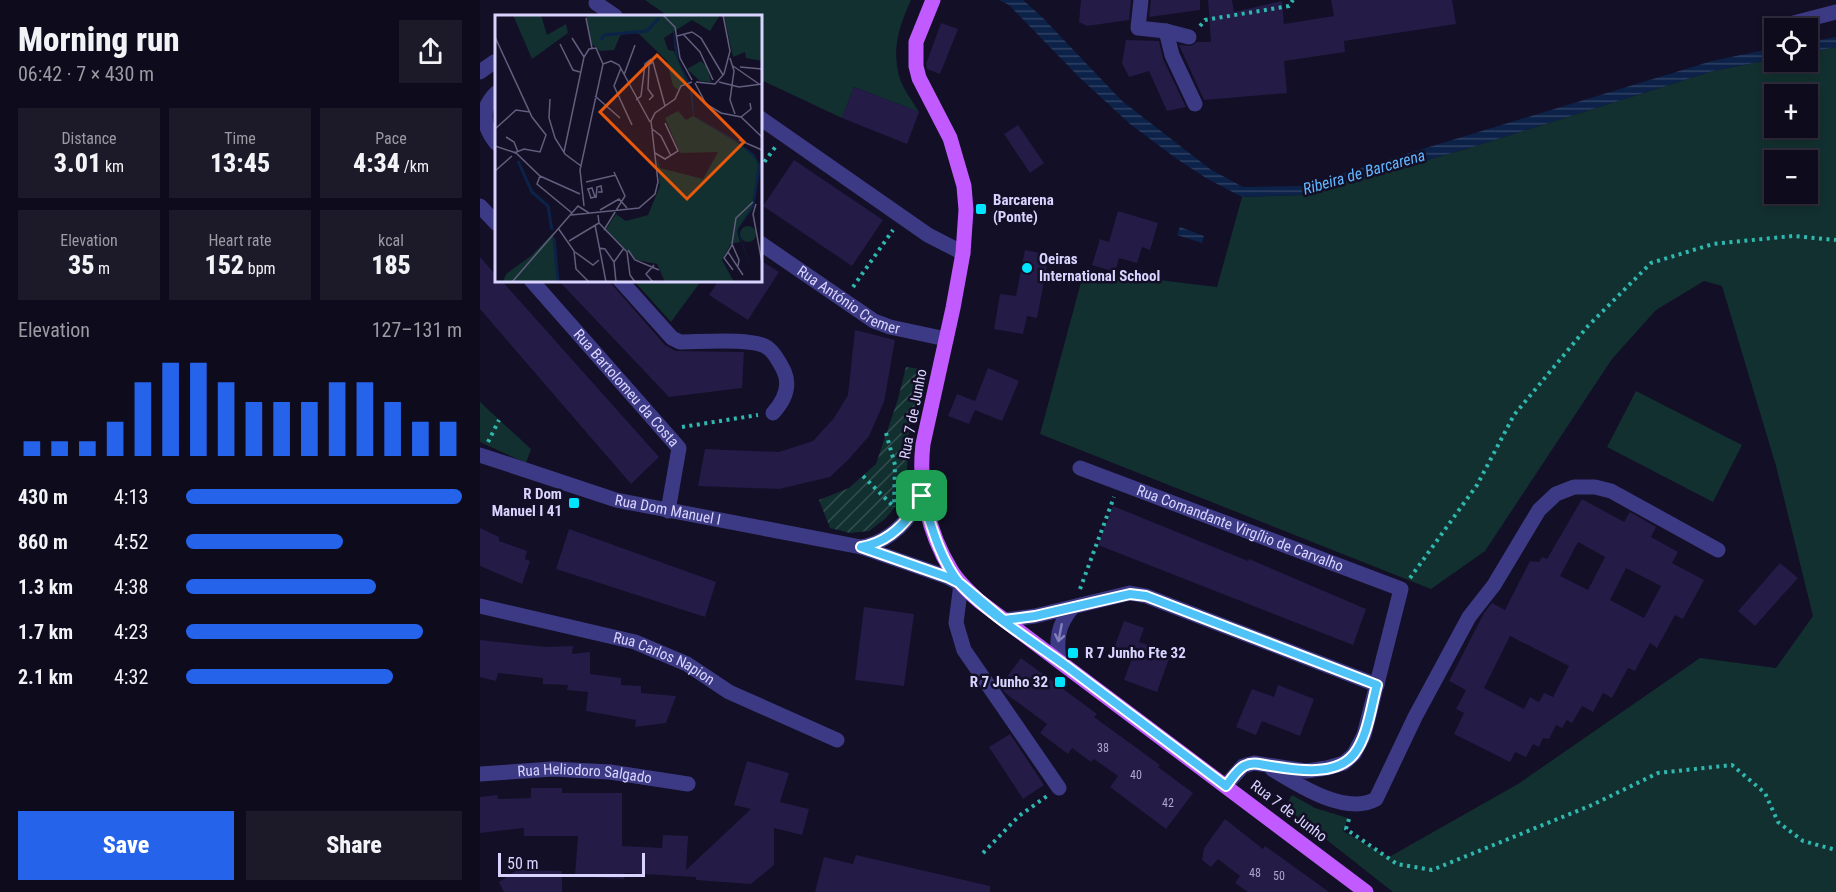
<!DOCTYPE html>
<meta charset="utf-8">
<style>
:root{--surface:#0e0b1c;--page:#1c1929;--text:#f1f3f6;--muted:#9b9ba3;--line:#2e2b3b;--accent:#2563eb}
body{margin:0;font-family:"Roboto Condensed",sans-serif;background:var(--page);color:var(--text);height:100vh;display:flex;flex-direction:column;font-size:22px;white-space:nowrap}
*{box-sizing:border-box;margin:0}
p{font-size:20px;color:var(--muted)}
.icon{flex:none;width:33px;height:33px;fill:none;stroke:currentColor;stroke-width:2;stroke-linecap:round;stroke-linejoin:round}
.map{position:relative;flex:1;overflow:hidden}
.sheet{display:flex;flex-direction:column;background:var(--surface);width:480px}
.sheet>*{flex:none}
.controls{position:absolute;left:1284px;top:18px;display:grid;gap:12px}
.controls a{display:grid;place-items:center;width:54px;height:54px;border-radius:0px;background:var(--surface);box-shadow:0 3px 9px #0003,0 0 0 2px var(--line);font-size:30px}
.scale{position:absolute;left:18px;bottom:15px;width:147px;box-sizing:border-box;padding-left:6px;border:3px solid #d9d4ff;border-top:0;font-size:16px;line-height:21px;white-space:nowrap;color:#d9d4ff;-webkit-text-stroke:4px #130f26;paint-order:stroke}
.pin{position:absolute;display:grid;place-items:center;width:51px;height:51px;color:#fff;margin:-26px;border-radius:12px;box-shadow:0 3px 9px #0006}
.round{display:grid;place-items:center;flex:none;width:63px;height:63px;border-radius:0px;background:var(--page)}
.overview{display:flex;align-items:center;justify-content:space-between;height:102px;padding:0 18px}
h1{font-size:33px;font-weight:800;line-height:45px}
.figures{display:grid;grid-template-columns:repeat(3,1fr);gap:9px;height:102px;padding:6px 18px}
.figures div{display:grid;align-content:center;border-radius:0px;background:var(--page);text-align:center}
.figures b{font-size:26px;font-weight:800}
.figures small{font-size:16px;font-weight:400}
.figures p{font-size:16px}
.chart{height:168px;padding:12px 18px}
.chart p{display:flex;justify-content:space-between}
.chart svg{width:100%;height:108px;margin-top:6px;stroke:var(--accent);stroke-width:6}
.primary-button{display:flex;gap:12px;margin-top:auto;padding:12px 18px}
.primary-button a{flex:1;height:69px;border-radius:0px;background:var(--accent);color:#fff;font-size:24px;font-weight:800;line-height:69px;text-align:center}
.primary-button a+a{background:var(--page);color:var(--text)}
ul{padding:0 18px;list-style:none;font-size:20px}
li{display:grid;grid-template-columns:96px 72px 1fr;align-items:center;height:45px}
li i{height:15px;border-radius:8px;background:var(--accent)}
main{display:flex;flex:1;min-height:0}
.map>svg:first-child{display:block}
.green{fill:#12302f;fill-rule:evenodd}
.garden{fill:url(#garden-furrows)}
.water{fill:url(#water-rules)}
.building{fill:#241b47;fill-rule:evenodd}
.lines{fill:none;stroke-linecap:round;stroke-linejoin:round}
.path{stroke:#2fb8b0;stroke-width:4;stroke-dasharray:3 4.5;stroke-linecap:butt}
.minor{stroke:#3d3a85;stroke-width:15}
.major{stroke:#c25bff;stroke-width:15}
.oneway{stroke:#837fbc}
.route-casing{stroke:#fff;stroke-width:12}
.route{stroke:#4fc3f7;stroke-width:8}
.poi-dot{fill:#00e5ff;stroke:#130f26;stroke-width:2}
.labels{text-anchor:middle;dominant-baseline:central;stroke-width:5;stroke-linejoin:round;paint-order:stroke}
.number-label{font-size:12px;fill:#aca6d1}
.poi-label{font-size:15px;font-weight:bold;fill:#d9d4ff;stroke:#130f26;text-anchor:start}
.street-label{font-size:15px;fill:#d9d4ff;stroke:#130f26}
.water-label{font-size:16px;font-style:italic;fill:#62b6ff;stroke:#130f26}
.inset-river{fill:none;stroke:#0c2248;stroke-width:3}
.inset-road{fill:none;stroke:#625e7d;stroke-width:1.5}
.view{fill:#e8590c;fill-opacity:0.15;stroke:#e8590c;stroke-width:3}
.inset-edge{fill:none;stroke:#d9d4ff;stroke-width:3}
</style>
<main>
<section class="sheet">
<div class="overview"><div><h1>Morning run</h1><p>06:42 · 7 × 430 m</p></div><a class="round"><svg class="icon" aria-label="share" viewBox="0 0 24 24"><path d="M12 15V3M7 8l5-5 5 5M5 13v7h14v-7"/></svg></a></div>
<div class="figures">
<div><p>Distance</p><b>3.01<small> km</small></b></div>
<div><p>Time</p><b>13:45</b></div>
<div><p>Pace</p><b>4:34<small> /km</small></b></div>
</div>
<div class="figures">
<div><p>Elevation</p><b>35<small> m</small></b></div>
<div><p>Heart rate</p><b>152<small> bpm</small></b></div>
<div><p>kcal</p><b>185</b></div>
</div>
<div class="chart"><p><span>Elevation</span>127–131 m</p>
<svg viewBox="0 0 160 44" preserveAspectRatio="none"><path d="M5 44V38M15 44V38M25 44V38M35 44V30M45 44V14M55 44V6M65 44V6M75 44V14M85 44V22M95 44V22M105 44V22M115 44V14M125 44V14M135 44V22M145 44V30M155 44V30"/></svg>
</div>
<ul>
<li><b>430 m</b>4:13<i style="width:100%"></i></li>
<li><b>860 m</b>4:52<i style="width:57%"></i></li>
<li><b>1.3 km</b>4:38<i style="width:69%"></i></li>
<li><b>1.7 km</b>4:23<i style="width:86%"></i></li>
<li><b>2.1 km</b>4:32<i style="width:75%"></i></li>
</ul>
<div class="primary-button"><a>Save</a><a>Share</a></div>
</section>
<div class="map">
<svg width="1356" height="892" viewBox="0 0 1356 892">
<defs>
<pattern id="garden-furrows" width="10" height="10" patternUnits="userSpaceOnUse" patternTransform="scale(1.5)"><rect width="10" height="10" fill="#12302f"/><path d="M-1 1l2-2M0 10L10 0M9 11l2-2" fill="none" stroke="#344d4e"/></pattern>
<pattern id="water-rules" width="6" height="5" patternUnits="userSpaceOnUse" patternTransform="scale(1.5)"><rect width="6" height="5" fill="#0c2248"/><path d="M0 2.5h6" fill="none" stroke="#2f4163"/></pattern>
</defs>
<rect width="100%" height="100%" fill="#130f26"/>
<!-- green -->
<path class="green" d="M165 0H431C419 27 411 49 420 79 424 90 433 102 439 112L374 87 362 118 281 80 280 16H188Z
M1356 47V892H913L805 807 812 795 835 808 868 818 863 831 909 857 1038 784 1220 658 1296 668 1333 616 1296 466 1242 286 1224 281 1176 310 1132 359 1005 551 951 589 560 434 604 271 737 287 762 197 823 195 986 149 1233 71 1294 59V62H1328V53ZM1294 94H1328V128H1294ZM1294 160H1328V194H1294Z
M154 281H221L191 322Z
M1156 391 1262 445 1233 502 1127 447Z
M0 402 51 449 46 463 0 442Z"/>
<!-- garden -->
<path class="garden" d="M426 367 447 370 429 428 426 494 406 518 389 531 370 533 350 528 339 500 369 488 396 464 418 399Z"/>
<!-- water -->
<path class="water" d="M519 0H543L562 17 642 101 730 169 763 187 821 186 1232 61 1294 48V59L1233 71 986 149 823 195 762 197 726 178 697 159 650 124 600 78 529 5Z
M1356 37V47L1328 53V42Z
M700 227 724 236 722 243 697 235Z"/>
<!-- building -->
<path class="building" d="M601 0H651L649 20 607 26 599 22Z
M671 0H720V10L669 17Z
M728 0H752L754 12 802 1 804 24 854 16 851 0H972L976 24 864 41 865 52 804 61 807 93 724 100 699 45 711 46 717 42H731Z
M461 23 478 29 460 74 447 69 446 64Z
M646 40 679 41 683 59 706 107 687 111 669 71 649 77 642 63Z
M374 87 439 112 427 144 362 118Z
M538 125 564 163 550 173 524 134Z
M314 160 403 220 372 266 283 206Z
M638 211 678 223 670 250 662 247 657 263 639 258 635 272 612 265 620 239 629 242Z
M545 250 569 255 557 318 547 316 543 334 514 329 520 294 536 296Z
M0 257 16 275V280H21L179 457 151 484 0 309Z
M280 260 299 272 268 320 229 295 239 280H280Z
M78 280H128L185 345 196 351 264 352 262 388 189 397Z
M375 330 415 340 404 402 389 436 368 460 350 477 299 489 218 486 225 449 299 452 333 441 354 418 368 395Z
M508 368 539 381 522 421 495 410 489 424 468 416 477 394 495 401Z
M1102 499 1144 522 1150 512 1176 527 1171 537 1198 552 1192 563 1224 580 1203 619 1195 615 1177 648 1170 643 1155 671 1148 668 1132 698 1123 693 1113 712 1102 706 1092 723 1087 720 1082 728 1076 725 1069 739 1063 738 1059 747 1053 744 1046 757 1035 752 1030 762 974 734 984 713 976 709 986 690 969 681 1004 613 1012 603 1025 610 1050 561 1059 562 1062 557 1067 559ZM1098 542 1125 557 1108 590 1080 576ZM1146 568 1181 586 1164 618 1130 600ZM1030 636 1089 666 1073 697 1064 693 1059 702 1050 697 1044 709 1004 688Z
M633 506 768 561 769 559 886 609 873 645 618 545Z
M0 528 19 537V541L47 551 45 559 50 561 42 584 0 566Z
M89 529 236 582 225 617 76 569Z
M1300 563 1318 578 1275 626 1258 611Z
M384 607 434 614 424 686 375 680Z
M644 621 664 628 659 642 691 653 677 692 644 680 652 658 633 651Z
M0 640 66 647 93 646 92 654 110 652V674L141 678V685L161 686V693L196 696 186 723 155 727 156 720 106 711 108 692 87 690 88 685 63 684V678L18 673 16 681 0 677Z
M541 658 617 714 614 717 680 765 678 767 713 793 686 829 630 787 638 776 614 759 611 762 592 748 588 754 560 733 567 724 525 693 520 686Z
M798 685 834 699 820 736 782 721 776 735 756 727 772 689 794 697Z
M530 734 564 785 543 799 509 747Z
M267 761 309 773 300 802 329 809 322 835 294 828V865L271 884 216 880V877L145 873 144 879 95 876 98 836H44V828L0 833V797L17 795 18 799 51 798V788H82V793H142V846L182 848 183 835 208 836 206 870 271 809 254 805Z
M745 819 783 849 785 846 849 892H768L755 883 760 876 738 859 731 867 722 860 724 848Z
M376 855 510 886V892H335L344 857 373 864Z
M37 870 82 871V892H24L19 882Z"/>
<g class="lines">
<!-- path -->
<path class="path" d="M720 26 725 20 809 6 813 0
M280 168 296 146
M373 287 413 230
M202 427 278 415
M406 433 415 465 414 507
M8 442 19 420
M383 476 414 507
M930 578 997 485 1034 415 1108 326 1171 263 1233 244 1313 236 1356 240
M600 589 634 497
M869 819 866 829 917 864 952 870 1112 805 1178 773 1252 765 1285 793 1298 822 1323 841 1356 850
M503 853 539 816 567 796"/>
<!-- minor -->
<g class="minor">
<path d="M661 0 658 28 686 31 692 55 715 104"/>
<path d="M116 3 135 16"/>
<path d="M1302 26 1356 12"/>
<path d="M686 31 709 37"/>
<path d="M0 72 14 62H16"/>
<path d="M16 93C0 109 3 126 16 143"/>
<path d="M280 118 448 235 483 253"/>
<path d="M0 206 16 223"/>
<path id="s1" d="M280 243 394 321 410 327 466 339"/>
<path id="s2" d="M51 280 199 448 188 511"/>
<path d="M140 280 192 338 200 342C220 342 274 337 288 348 295 353 300 363 304 371 311 387 304 401 293 413"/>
<path id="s3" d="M0 455 136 500 381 547 467 577 481 584 476 623 484 650 579 788"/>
<path id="s4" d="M600 468 921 589 884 735 874 754 864 763 847 768 826 771 774 763 763 766 745 786"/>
<path d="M381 547C410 542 429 521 442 496"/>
<path id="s5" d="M0 606 155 642 207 664 249 692 357 740"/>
<path d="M524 620 555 616 650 593 666 596 897 685"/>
<path d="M579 661C576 640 578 624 592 608"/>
<path d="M792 769C818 785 866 816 896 799L935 717 989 617 1014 585 1059 510 1076 494 1094 487H1115L1131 491 1238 550"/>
<path id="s6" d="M0 774 73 769 130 772 208 784"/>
</g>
<!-- major -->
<path class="major" d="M453 0 436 42V66L439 78 470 138 484 186 486 210 483 253 473 308 443 444C438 487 448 532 471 570 478 582 489 592 499 601L886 892"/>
</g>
<!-- one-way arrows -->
<defs><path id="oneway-shaft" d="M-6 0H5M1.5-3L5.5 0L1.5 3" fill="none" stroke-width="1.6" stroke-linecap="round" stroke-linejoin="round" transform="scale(1.5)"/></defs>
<use class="oneway" href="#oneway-shaft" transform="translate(580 633) rotate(101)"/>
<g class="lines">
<defs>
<path id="route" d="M442 496C451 525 460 560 480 584 506 612 553 642 585 665 639 705 692 746 746 786 751 779 757 770 764 766 774 761 781 765 791 766 816 770 856 777 874 754 888 736 891 706 897 685L666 596 650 594 555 616 524 620 481 584 467 577 381 547C410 542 429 521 442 496"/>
</defs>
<!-- route casing -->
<use href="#route" class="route-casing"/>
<!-- route -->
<use href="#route" class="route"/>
</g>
<!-- markers -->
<g class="poi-dot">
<rect x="495" y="203" width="12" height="12" rx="3"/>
<circle cx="547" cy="268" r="6"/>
<rect x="88" y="497" width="12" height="12" rx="3"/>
<rect x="587" y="647" width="12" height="12" rx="3"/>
<rect x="574" y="676" width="12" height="12" rx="3"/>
</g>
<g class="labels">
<!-- number labels -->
<g class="number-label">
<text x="623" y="748">38</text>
<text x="656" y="775">40</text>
<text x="688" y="803">42</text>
<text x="775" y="873">48</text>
<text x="799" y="876">50</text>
</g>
<!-- poi labels -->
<g class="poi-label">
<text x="513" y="200">Barcarena<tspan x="513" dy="17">(Ponte)</tspan></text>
<text x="559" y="259">Oeiras<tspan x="559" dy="17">International School</tspan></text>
<text x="82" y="494" text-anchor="end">R Dom<tspan x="82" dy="17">Manuel I 41</tspan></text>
<text x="605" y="653">R 7 Junho Fte 32</text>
<text x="568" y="682" text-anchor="end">R 7 Junho 32</text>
</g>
<!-- street labels -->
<g class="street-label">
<text stroke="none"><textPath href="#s1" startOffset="106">Rua António Cremer</textPath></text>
<text stroke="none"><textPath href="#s2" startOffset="144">Rua Bartolomeu da Costa</textPath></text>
<text transform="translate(433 414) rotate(-79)">Rua 7 de Junho</text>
<text stroke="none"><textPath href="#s3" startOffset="196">Rua Dom Manuel I</textPath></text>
<text stroke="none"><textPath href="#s4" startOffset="171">Rua Comandante Virgílio de Carvalho</textPath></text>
<text stroke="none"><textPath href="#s5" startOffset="192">Rua Carlos Napion</textPath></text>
<text stroke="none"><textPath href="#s6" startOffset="105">Rua Heliodoro Salgado</textPath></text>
<text transform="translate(809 811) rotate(37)">Rua 7 de Junho</text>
</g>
<!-- water labels -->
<g class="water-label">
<text transform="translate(884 172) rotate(-16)">Ribeira de Barcarena</text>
</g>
</g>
<!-- overview -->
<g transform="translate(15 15)">
<rect width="267" height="267" fill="#130f26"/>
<path d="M18 0H46L52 20 71 9 73 18 37 44ZM91 0H225L215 16 197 5 169 23 173 35 179 36 192 67 183 75 178 71 172 46 144 19 133 17 125 21 119 35 105 36 97 29ZM229 0H266L267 46 251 43 250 37 238 42ZM206 46 212 52 216 67 205 66 192 54ZM183 96 191 105 198 101 246 130 259 139 264 151 257 192 242 216 245 227 236 229 227 245 239 267H170L162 249 142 245 110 216 121 199 131 206 153 200 165 171 162 143 165 153 208 164 223 137 185 138 170 103ZM245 219a8 8 0 1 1 16 0a8 8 0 1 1-16 0ZM58 218 63 267H8L11 259 36 241Z" fill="#12302f"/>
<path d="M163 0 179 16 184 46 197 73 199 101 237 123 259 139 266 151 259 192 243 214 260 267 242 214 257 192 263 147 246 130 198 101 195 74 180 38 178 16Z" fill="#0c2248"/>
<path class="inset-river" d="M106 25 109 20 152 16 164 3M23 146 37 177 53 191 57 215M59 223 63 267"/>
<path class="inset-road" d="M168 0 180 12 185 43 197 65M91 3 97 33M188 19 205 37 218 65M182 21 197 17 206 23 228 60M0 22 37 102 51 120 45 137 29 134 19 138M77 23 89 42M65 29 78 55 85 57M235 43 239 56 235 85 240 99M238 51 264 69M245 52 267 54M126 53 119 71 137 110M129 60 140 30M201 67 220 69 229 59 235 36 228 0M224 67 244 72 267 69M200 68 211 89 226 98 246 102 267 122M100 81 125 103M55 84 54 103 60 123 70 139 86 151M141 85 146 81 150 49 156 44M154 85 158 81 153 74 154 50 158 47 170 91M246 102 256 94 255 88M156 113 166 121 176 141M0 114 21 95 35 97M11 122 19 127 23 137M244 125 267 135M0 131 21 138 45 161 85 179M69 137 89 42 94 34 101 33 108 49M160 138 170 144 183 136 170 108M0 156 17 141M45 161 42 169 77 198M91 167 121 160M92 174H93L97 173 100 182 96 183 93 174M101 183 102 172 106 171 107 177H103M261 189 258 199 267 248M89 191 85 155 108 49 116 46 124 50 155 107M105 195 124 184 132 193M76 200 144 193 160 179 163 167 156 106 160 98 180 84 186 71 197 67M104 208 132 237 135 260 140 267M100 210 111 267M63 213 79 236 81 254 94 267M109 215 130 181 119 157M74 226 104 208 103 200M237 230 233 237 248 260M104 233 110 234 119 247M133 235 140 245 164 255M80 237 98 250 104 245M233 237 229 243 238 255M243 251 244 245 237 229 241 203 258 187M17 267 83 191 94 198M121 267 119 247 129 233M158 267 151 259 159 250"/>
<path class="view" d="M162 40 249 127 192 184 105 97Z"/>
<rect width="267" height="267" class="inset-edge"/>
</g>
</svg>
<div class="controls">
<a><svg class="icon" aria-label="locate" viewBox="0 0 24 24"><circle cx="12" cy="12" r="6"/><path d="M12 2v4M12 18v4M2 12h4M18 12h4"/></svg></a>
<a>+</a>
<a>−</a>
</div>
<div class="scale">50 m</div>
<div class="pin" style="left:442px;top:496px;background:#1e9e55"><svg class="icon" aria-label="arrive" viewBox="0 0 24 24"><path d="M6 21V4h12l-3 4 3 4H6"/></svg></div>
</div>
</main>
